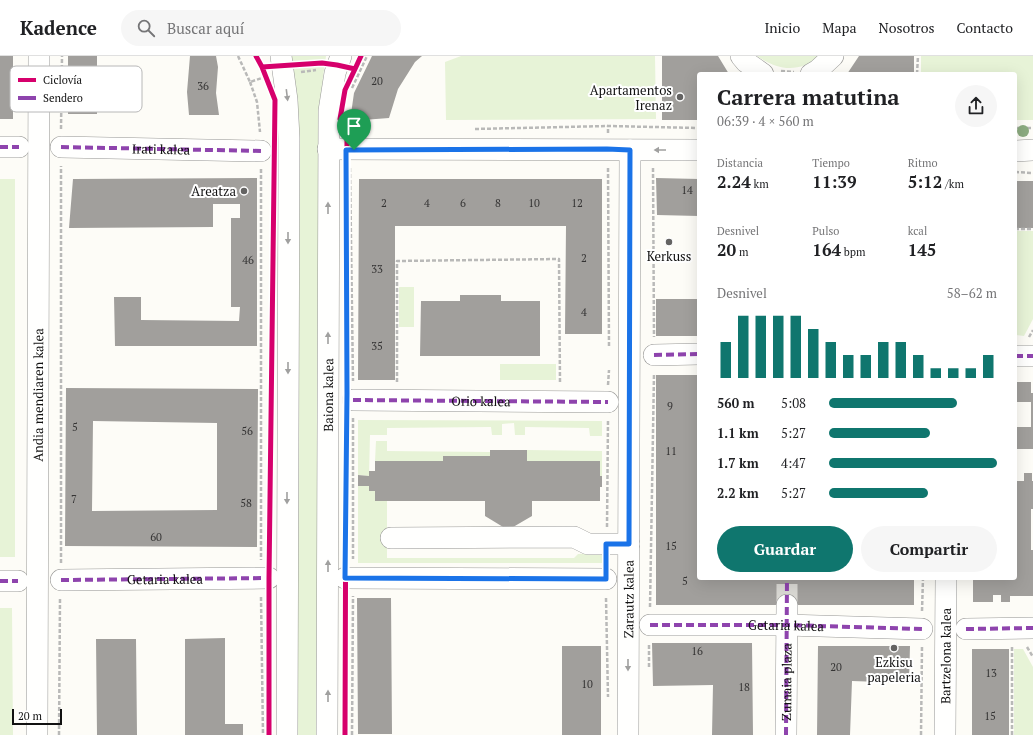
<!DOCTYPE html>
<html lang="es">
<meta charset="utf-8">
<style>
:root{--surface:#fff;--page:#f6f6f6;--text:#202124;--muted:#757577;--line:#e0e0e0;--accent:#0f766e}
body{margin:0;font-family:"PT Serif",serif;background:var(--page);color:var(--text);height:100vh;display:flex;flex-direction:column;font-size:15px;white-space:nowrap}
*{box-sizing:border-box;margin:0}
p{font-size:13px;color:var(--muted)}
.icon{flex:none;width:22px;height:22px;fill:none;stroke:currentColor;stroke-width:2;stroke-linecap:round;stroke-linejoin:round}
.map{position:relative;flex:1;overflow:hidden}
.panel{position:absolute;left:697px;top:16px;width:320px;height:508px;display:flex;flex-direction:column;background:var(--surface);border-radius:4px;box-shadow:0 4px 16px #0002}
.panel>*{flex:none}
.scale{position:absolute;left:12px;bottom:10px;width:50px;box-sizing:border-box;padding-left:4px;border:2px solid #111;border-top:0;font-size:11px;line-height:14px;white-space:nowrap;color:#111;-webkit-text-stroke:3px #fff;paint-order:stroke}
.pin{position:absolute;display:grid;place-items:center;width:34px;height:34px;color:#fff;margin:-41px -17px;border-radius:50% 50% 50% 0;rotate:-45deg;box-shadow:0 0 4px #0007}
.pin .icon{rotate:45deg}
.round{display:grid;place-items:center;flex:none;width:42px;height:42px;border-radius:21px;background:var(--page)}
.summary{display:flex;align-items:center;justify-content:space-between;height:68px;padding:0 20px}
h1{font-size:22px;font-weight:800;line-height:30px}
.metrics{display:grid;grid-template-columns:repeat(3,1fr);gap:6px;height:68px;padding:4px 20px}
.metrics div{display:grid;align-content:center}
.metrics b{font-size:17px;font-weight:800}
.metrics small{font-size:11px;font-weight:400}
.metrics p{font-size:11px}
.chart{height:112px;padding:8px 20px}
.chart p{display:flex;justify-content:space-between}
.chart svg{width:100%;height:72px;margin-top:4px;stroke:var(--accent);stroke-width:6}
.primary-button{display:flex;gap:8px;margin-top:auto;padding:8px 20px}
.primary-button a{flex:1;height:46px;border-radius:24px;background:var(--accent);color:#fff;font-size:16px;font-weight:800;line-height:46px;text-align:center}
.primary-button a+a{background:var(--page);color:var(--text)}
ul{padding:0 20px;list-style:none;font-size:13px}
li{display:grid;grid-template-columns:64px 48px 1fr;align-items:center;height:30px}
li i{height:10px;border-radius:5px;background:var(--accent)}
header{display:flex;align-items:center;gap:24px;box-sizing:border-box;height:56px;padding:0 20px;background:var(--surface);border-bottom:1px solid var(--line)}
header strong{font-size:19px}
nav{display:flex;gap:22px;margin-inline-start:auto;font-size:14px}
.search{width:280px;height:36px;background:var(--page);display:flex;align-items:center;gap:10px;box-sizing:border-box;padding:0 14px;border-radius:22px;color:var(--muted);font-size:15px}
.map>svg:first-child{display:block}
.green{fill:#e7f3d7}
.plaza{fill:#edebe2}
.building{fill:#a19f9c;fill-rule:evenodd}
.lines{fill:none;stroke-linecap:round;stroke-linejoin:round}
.minor-tunnel{stroke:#dad9d4;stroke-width:21;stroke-dasharray:21 10;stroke-linecap:butt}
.minor-casing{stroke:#979795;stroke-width:22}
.path{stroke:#b9b9b8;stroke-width:2.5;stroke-dasharray:4 2;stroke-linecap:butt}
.minor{stroke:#fffffe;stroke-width:21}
.quiet{stroke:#8e44ad;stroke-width:4;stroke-dasharray:8 4;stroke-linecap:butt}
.cycleway-casing{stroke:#fff;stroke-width:8}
.cycleway{stroke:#d6006c;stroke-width:5}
.tree{fill:#8cac80}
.oneway{fill:#a0a09f}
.route-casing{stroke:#fff;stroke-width:8}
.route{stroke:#1a73e8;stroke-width:5}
.poi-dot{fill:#646362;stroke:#fff;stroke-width:1.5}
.labels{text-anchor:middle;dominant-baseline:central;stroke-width:4;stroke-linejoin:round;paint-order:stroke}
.number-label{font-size:11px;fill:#353434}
.poi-label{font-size:13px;fill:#111;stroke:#fff;text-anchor:end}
.street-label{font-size:13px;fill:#111;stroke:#fff}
.key{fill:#fff;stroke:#b8b8b8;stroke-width:1}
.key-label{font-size:11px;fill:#111}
</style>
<header>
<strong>Kadence</strong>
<div class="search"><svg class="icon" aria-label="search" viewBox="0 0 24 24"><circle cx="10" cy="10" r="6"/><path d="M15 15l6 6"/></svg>Buscar aquí</div>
<nav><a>Inicio</a><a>Mapa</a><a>Nosotros</a><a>Contacto</a></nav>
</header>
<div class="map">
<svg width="1033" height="679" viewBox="0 0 1033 679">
<rect width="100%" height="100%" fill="#fdfcf7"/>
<!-- green -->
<path class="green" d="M288 0H326L323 21 320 69 319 679H293Z
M461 0H655L656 63 446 64 445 6Z
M757 0H820C799 17 779 15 757 0Z
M921 0H1033V64H1015V18H921Z
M0 123H15V501H0Z
M1015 175H1033V263L1024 280 1015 279Z
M399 231H414V271H399Z
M500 308H556V324H500Z
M358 364 602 365V380H590L589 372 525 371V379H515L514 367 502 368V379H492L491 371 387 372V379H370L369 420 358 419Z
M376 385H387V395L490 396V400H443V405H375Z
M527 394 602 395V420H600V405H527Z
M358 430H369V435H375L387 445V502H574L578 498 602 497V507H358Z
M0 552H12L13 679H0Z
M1014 593H1023L1033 611V679H1014Z"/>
<!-- plaza -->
<path class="plaza" d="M698 357H699V510H697Z"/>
<!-- building -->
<path class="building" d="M0 0H13V63H0Z
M68 0H97V58H68Z
M190 0H216L218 11 216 37 219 59H189L187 36Z
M372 0H422L415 6 398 33 389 62 350 65 354 37Z
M662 0H718L729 18H699V64H662Z
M859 0H914V18H847Z
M257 122V290H115L114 241H141V264L239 265 240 251H231V162H240V148H213V171L69 172 73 123Z
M656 122 699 123V160L657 159Z
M359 123H602V278H565L566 170H395V324H358Z
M1015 125H1033V172H1015Z
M460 239H501V245H540V300H420L421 245H460Z
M656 243H699V280H656Z
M656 319H699L697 510H699V522H914V549H656Z
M1015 326H1031V337H1033V393H1015V371H1031V346H1015Z
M66 332 258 333 257 491 65 490ZM93 365 217 367V454L92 455Z
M490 394H527V405H600V420H602V431H600V445H532V460L508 474 485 460V445H375V435H369V430H358V419L369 420V415H375V405H443V400H490Z
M1024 417H1032V425H1033V453H1031V494H1033V540H1010V546H1001V539H993V546H973V522H1015V425H1024Z
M357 542H391L392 678H358Z
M225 582V668H243V679H185V583Z
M96 583H136L137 679H97Z
M652 587H752L753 679H712L713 629 653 630Z
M562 590H601V679H562Z
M818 590H910L909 627 852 625 850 679H817Z
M972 593H1009V679H972Z"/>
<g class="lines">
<!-- minor-tunnel -->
<path class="minor-tunnel" d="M787 549V522"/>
<defs>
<g id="minor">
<path d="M281 0 287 44 289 82 287 679"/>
<path d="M741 0 746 6 763 18"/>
<path d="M811 18 818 14 833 0"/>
<path d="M0 91H19"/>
<path id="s1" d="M61 91 261 95"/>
<path d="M328 93 699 94"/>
<path d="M1015 95 1033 94"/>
<path d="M654 299 699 298"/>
<path d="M1015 300H1033"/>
<path id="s2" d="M353 344 608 346"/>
<path d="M391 482 574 481 588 488H629"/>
<path d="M345 522 606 523"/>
<path d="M61 524 269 522"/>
<path d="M0 525H18"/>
<path id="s3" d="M650 569H786L922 573"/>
<path d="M966 573 1033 572"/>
<path id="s4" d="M37 679 39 0"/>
<path id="s5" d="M327 679 329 55 335 17 341 0"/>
<path id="s6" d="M628 679 630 94"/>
<path d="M786 679 787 549"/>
<path id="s7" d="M945 679 946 522"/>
</g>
</defs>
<!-- minor casing -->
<use href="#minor" class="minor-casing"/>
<!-- path -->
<path class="path" d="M238 0 250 26 265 21
M781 15 794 16
M301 16 316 14
M917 18 918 0
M250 26 257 46 260 76
M352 32 367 0
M1015 72H1033
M61 73 62 0
M475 73 608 70
M608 77V70L699 72
M350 112 353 325
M608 112 609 291
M653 112 654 281
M261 113V504
M1015 116 1033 117
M1015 173H1033
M1029 281 1033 274
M397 326V205L559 203 560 327
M608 329 609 314
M353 362V503
M607 471 608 364
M61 507V110
M261 541 263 679
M606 542 608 641
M650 551 654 318
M922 555 923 522
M1012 591V679
M1027 591 1033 601
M649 611V588
M59 679 60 542
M352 679 353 540
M921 679 922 590"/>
<!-- minor -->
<use href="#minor" class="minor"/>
<!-- quiet -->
<g class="quiet">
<path d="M0 91H19"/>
<path d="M61 91 261 95"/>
<path d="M654 299 699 298"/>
<path d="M1015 300H1033"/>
<path d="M353 344 608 346"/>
<path d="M345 522 606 523"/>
<path id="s8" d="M61 524 269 522"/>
<path d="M0 525H18"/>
<path d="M650 569H786L922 573"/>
<path d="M966 573 1033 572"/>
<path id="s9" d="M786 679 787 522"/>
</g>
<defs>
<path id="cycleway" d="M256 0 262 11 322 7 337 9 355 13 361 0
M262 11 275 44 269 522V679
M345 679 347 79 340 63 345 34 355 13"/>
</defs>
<!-- cycleway casing -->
<use href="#cycleway" class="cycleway-casing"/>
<!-- cycleway -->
<use href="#cycleway" class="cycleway"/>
</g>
<!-- trees -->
<circle class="tree" cx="1023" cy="75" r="6"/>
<!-- one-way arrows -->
<defs><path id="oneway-solid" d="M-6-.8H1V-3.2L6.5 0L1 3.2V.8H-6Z"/></defs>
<g class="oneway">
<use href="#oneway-solid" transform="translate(287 39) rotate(83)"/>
<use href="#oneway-solid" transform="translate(660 94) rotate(180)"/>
<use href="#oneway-solid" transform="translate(328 152) rotate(-90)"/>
<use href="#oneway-solid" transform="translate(288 182) rotate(90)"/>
<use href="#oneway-solid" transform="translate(328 282) rotate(-90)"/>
<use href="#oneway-solid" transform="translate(288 312) rotate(90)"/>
<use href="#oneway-solid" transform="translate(287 442) rotate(90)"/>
<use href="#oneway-solid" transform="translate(328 510) rotate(-90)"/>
<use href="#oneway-solid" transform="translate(628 609) rotate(90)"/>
<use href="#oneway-solid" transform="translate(328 640) rotate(-90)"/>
</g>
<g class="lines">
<defs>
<path id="route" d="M607 93 630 94 629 488H606V523L345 522 347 337 346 94Z"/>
</defs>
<!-- route casing -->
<use href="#route" class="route-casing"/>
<!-- route -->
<use href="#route" class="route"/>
</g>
<!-- markers -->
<g class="poi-dot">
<circle cx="680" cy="41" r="4"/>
<circle cx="244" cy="135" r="4"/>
<circle cx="669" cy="186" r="4"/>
<circle cx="894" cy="592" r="4"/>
</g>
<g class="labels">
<!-- number labels -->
<g class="number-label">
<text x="377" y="25">20</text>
<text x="203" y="30">36</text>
<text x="687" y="134">14</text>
<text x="384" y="147">2</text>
<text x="427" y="147">4</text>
<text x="463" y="147">6</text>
<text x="498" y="147">8</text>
<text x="534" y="147">10</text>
<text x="577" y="147">12</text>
<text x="584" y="202">2</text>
<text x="248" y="204">46</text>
<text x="377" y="213">33</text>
<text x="584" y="256">4</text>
<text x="377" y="290">35</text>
<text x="670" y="350">9</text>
<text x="75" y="371">5</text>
<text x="247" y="375">56</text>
<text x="671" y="395">11</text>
<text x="74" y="443">7</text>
<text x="246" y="447">58</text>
<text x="156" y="481">60</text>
<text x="671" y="490">15</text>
<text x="685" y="525">5</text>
<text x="697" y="595">16</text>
<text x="836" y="611">20</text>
<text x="991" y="617">13</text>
<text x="587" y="628">10</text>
<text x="744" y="631">18</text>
<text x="990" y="660">15</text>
</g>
<!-- poi labels -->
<g class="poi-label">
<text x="672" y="34">Apartamentos<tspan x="672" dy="15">Irenaz</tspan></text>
<text x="236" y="135">Areatza</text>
<text x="669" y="200" text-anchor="middle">Kerkuss</text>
<text x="894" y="606" text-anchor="middle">Ezkisu<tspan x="894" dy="15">papeleria</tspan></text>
</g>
<!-- street labels -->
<g class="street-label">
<text stroke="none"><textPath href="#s1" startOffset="100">Irati kalea</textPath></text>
<text stroke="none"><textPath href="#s5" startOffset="340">Baiona kalea</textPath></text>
<text stroke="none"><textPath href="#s4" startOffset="340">Andia mendiaren kalea</textPath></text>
<text stroke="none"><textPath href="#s2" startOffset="128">Orio kalea</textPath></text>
<text stroke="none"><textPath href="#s8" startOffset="104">Getaria kalea</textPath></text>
<text stroke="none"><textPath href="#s6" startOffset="136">Zarautz kalea</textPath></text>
<text stroke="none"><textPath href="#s3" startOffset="136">Getaria kalea</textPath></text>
<text stroke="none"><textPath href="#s7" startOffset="79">Bartzelona kalea</textPath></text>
<text stroke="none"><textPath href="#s9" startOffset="53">Zumaia plaza</textPath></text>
</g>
</g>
<!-- legend -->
<rect x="10" y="10" width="132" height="46" rx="6" class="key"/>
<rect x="18" y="22" width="18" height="4" fill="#d6006c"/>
<rect x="18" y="40" width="18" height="4" fill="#8e44ad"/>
<g class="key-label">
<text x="43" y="28">Ciclovía</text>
<text x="43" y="46">Sendero</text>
</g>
</svg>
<div class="scale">20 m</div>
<div class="pin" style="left:354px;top:94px;background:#1e9e55"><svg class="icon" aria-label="arrive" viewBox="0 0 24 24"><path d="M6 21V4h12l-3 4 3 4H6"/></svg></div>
<section class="panel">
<div class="summary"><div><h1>Carrera matutina</h1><p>06:39 · 4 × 560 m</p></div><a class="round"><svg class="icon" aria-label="share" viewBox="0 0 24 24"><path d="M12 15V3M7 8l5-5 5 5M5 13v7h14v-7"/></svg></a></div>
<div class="metrics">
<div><p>Distancia</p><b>2.24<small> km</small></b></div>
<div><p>Tiempo</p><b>11:39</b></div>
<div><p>Ritmo</p><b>5:12<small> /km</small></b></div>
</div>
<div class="metrics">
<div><p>Desnivel</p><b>20<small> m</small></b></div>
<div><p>Pulso</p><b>164<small> bpm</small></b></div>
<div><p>kcal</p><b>145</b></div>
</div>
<div class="chart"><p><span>Desnivel</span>58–62 m</p>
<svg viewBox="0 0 160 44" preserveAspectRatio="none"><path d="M5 44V22M15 44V6M25 44V6M35 44V6M45 44V6M55 44V14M65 44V22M75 44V30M85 44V30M95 44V22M105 44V22M115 44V30M125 44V38M135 44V38M145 44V38M155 44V30"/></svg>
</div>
<ul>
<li><b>560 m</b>5:08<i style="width:76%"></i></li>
<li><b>1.1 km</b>5:27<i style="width:60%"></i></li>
<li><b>1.7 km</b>4:47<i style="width:100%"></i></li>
<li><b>2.2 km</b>5:27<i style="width:59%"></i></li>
</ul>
<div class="primary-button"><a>Guardar</a><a>Compartir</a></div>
</section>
</div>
